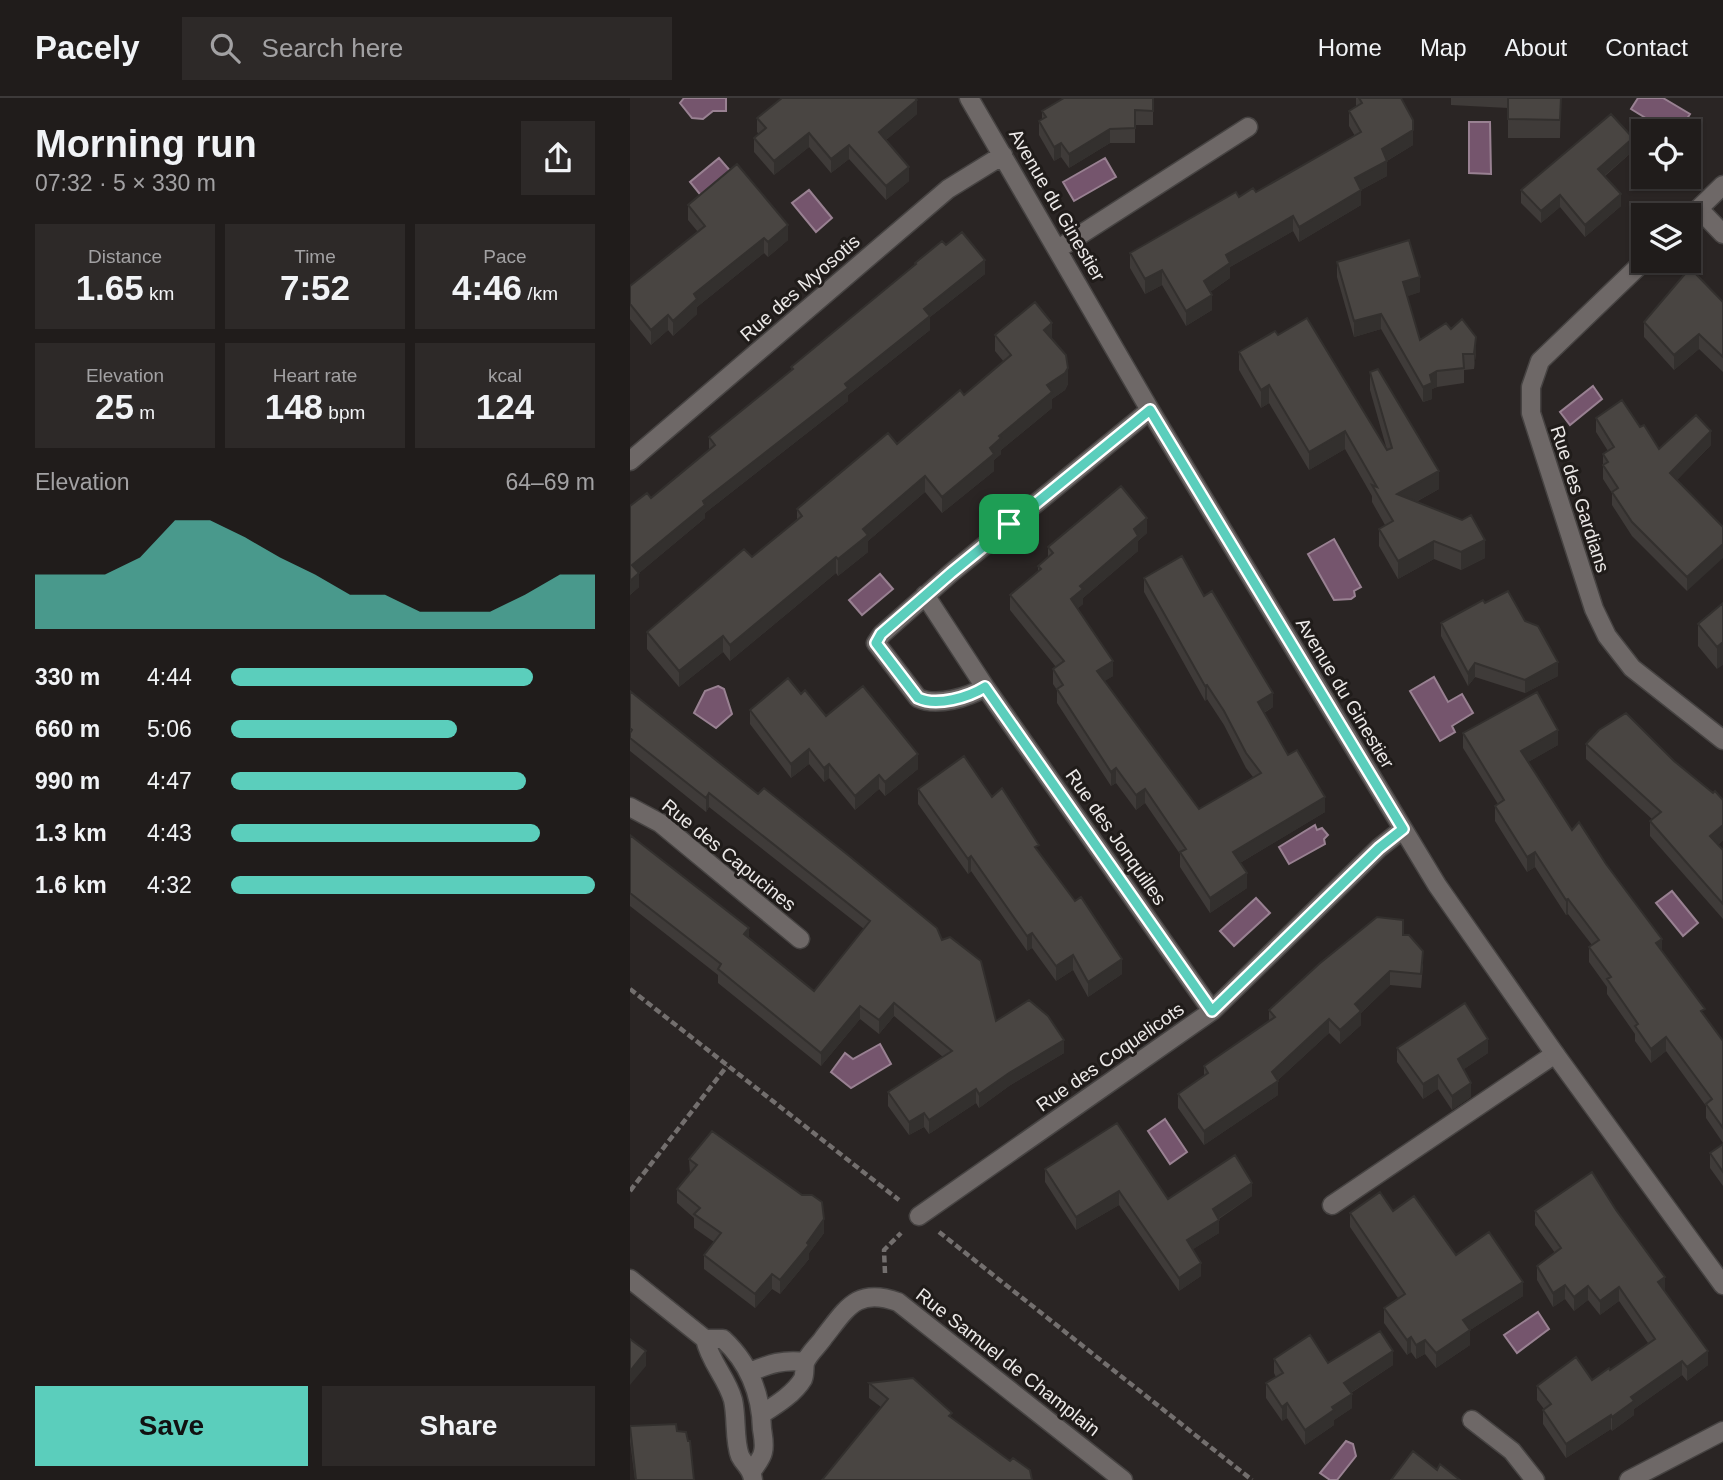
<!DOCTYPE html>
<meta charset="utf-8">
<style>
:root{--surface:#201c1b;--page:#2d2928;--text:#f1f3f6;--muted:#a2a1a3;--line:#3d3a3a;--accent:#5bcebc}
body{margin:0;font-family:Arial,sans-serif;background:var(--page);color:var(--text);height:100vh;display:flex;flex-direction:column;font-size:26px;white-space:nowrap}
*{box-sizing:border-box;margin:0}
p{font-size:23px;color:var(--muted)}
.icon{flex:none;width:38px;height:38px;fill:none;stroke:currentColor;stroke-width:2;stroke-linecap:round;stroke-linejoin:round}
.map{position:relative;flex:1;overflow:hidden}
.sheet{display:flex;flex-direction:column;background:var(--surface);width:630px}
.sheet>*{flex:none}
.controls{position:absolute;left:1001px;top:21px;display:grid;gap:14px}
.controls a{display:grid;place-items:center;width:70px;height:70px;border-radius:0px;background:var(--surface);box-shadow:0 2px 5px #0004,0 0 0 2px var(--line);font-size:35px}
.pin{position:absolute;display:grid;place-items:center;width:60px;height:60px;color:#fff;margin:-30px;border-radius:14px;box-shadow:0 4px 10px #0006}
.round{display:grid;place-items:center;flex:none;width:74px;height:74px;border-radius:0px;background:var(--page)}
.head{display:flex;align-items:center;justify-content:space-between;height:119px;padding:0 35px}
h1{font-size:38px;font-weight:700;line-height:52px}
.stats{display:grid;grid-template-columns:repeat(3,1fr);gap:10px;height:119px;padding:7px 35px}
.stats div{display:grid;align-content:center;border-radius:0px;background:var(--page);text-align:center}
.stats b{font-size:35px;font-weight:700}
.stats small{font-size:19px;font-weight:400}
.stats p{font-size:19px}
.chart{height:196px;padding:14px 35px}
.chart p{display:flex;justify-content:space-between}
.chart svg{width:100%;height:126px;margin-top:7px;fill:var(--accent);opacity:.7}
.action{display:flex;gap:14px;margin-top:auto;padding:14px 35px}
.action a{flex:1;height:80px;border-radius:0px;background:var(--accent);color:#111;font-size:28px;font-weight:700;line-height:80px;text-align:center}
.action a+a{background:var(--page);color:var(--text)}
ul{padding:0 35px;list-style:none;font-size:23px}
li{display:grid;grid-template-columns:112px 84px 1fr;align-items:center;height:52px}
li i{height:18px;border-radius:9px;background:var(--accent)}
header{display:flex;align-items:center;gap:42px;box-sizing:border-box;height:98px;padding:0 35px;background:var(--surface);border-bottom:2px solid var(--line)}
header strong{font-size:33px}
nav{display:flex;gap:38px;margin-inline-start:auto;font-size:24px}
.search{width:490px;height:63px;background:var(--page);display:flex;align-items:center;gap:18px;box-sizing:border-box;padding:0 24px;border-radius:0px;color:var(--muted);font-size:26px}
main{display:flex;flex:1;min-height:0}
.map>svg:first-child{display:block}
.water{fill:#75556d;stroke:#998192;stroke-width:2}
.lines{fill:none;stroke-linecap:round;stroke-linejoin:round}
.lane-casing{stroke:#464342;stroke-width:21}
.street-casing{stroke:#464342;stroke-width:21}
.path{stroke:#736f6e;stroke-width:4.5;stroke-dasharray:7 3.5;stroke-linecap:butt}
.lane{stroke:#6e6867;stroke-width:18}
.street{stroke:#6e6867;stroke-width:18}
.wall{fill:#3f3b39}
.shaded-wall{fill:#33302e}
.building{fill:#494542;stroke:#33302e;stroke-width:2}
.route-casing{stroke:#fff;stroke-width:14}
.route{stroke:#5bcebc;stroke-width:9}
.labels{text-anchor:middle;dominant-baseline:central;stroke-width:6;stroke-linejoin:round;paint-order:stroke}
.street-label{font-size:19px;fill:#ece9e8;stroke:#201c1a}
</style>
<header>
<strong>Pacely</strong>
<div class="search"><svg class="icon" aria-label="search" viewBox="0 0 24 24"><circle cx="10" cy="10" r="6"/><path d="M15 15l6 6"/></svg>Search here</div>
<nav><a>Home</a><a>Map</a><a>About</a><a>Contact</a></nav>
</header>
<main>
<section class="sheet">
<div class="head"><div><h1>Morning run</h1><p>07:32 · 5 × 330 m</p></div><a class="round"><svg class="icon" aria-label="share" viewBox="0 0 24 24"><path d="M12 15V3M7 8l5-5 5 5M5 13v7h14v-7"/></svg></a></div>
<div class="stats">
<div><p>Distance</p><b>1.65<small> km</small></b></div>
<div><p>Time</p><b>7:52</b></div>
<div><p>Pace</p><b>4:46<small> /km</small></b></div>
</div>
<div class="stats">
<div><p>Elevation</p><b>25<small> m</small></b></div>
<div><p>Heart rate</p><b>148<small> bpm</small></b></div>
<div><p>kcal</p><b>124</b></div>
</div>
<div class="chart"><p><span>Elevation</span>64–69 m</p>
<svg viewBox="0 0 160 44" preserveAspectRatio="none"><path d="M0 44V25L10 25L20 25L30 19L40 6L50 6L60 12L70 19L80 25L90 32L100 32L110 38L120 38L130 38L140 32L150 25L160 25V44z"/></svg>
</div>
<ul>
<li><b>330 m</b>4:44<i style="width:83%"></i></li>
<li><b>660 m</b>5:06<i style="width:62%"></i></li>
<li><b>990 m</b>4:47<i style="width:81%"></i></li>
<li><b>1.3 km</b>4:43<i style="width:85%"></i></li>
<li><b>1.6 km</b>4:32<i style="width:100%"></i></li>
</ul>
<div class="action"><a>Save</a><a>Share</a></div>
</section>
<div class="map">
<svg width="1093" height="1382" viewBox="0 0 1093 1382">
<rect width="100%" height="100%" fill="#2a2524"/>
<!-- water -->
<path class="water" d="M54 0H96V13H83L73 21 62 20 50 5Z
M1008 0H1033L1060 16 1049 33H1037L1001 11Z
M839 24H860L861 76 839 75Z
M89 60 102 75 73 100 60 84Z
M475 60 486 79 444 103 433 84Z
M179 92 202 120 186 134 162 105Z
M963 288 972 301 940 327 930 314Z
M704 441 731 489 724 493 725 498 721 501 704 502 678 456Z
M250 476 263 491 232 517 219 502Z
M804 579 818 604 832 596 843 615 822 628 825 634 810 643 780 593Z
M88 588 94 591 102 616 86 630 64 615 75 593Z
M685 727 687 732 692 730 698 737 694 741 695 746 659 766 649 749Z
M1042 793 1068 825 1053 838 1026 805Z
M626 800 640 815 604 848 590 833Z
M250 946 261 966 221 990 201 974 215 955 223 961Z
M535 1021 557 1054 540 1066 518 1033Z
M908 1214 919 1231 887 1255 874 1237Z
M716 1343 723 1346 726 1358 707 1382H700L690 1375Z"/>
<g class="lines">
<defs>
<path id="lane" d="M1069 111 1093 136
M702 1107 925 956"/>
<path id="street" d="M339 0 520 312 807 787 925 956 1093 1187
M1059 120 1093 87
M428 151 618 29
M1014 163 910 263 901 289V315L964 511 977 538 1002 570 1093 642
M0 363 318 91 373 57
M295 497 355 589 582 913
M355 589C339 599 307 609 288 600L246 545 252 536 321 475 520 312
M0 709 30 725 170 841
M289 1118 582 913 749 750 773 731
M0 1181 75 1241C80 1264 97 1280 103 1302 107 1319 104 1343 110 1358 115 1368 122 1370 123 1382
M75 1241H93C119 1265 131 1296 132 1331 133 1338 135 1347 133 1354 132 1360 126 1367 122 1373
M120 1274C139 1266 154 1261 175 1264
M132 1316C146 1307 164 1296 173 1281 175 1276 174 1270 175 1265 178 1256 189 1247 194 1239 217 1210 227 1189 268 1204L493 1382
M842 1322 882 1353 905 1382
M999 1382 1093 1333"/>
</defs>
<!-- lane casing -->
<use href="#lane" class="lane-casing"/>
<!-- street casing -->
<use href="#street" class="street-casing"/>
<!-- path -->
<path class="path" d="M0 891 269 1102
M0 1093 97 968
M309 1134 622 1382
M255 1175 254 1152 271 1135"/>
<!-- lane -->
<use href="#lane" class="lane"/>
<!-- street -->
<use href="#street" class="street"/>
</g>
<!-- wall -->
<path class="wall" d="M523 0V27H505V45H480L439 70 431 59 424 63 409 37V23L412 21V13Z
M726 0H771L783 47 757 63V78L731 92V107L669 144 663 133 600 169V180L580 194 582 212 556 228 532 187 515 196 500 170V155L609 99 626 94 725 38 719 28V13L726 8Z
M821 0H931L930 40H878V10L821 7Z
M287 16 256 42 279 83 256 102 219 61 201 75 179 49 144 77 124 54V40L129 36 127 34V20Z
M1003 53 975 78 991 108 955 139 930 109 911 125 891 105V92Z
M58 107 158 142 138 159 134 155 67 209V216L43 238 38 232 21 247 0 221V188L68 134 58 122Z
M316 147 355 176 300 219V232L218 297V303L75 415V420L9 475V489L0 497 21 400 79 352V339L161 273V269L285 167V165Z
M707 164 790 194 777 198 790 242 821 231 846 254 844 271 834 272V285L807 289 802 291V301L793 304 751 231 724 239 707 179Z
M1093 204V274L1069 251 1044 272 1014 239V224Z
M365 237 422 241 438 286 435 292 422 301V310L371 352V356L364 362V373L312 415 295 394 238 443V454L208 478 206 475 100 563 93 554 49 589 17 551V534L122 459 167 422V411L267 346 334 297 374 264 365 253Z
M648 237 757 352 740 292V274L809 391 786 404 855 460 831 472 804 461 768 481 749 448V431L755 427 742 404V398L715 351 679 372 639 305 631 310 609 272V254Z
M966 320 1010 329 1029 351 1081 347 1047 382 1093 429 1057 493 1002 438 982 407V395L973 381V356L978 353 966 334Z
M517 435 508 443V453L453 500V506L447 511 483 578 474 583 569 711 623 679 616 670 594 627 577 601 575 603 514 494V480L574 498 643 609 634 615 658 657 695 714 610 765 617 790 580 815 550 769V756L515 705 506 712 486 685 481 688 427 605V592L423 586V571L426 569 380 512V497L408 474V468L418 460V449Z
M855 505 895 523 928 578 895 595 845 579 838 588 811 538V525Z
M1093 505 1087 571 1068 548V526Z
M0 593 312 842 366 923 434 955 379 988 349 1010 346 1005 299 1036 294 1029 279 1037 258 1008V994L313 959 264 918 249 936 230 921 191 968 88 885V877L0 808V737L119 840 184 893 234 831 79 709 76 714 0 653Z
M171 596 196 618 288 671 255 698 249 691 225 712 199 680 194 684 179 666 161 680 120 626V612Z
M833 635 928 647 898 664 942 732 1032 854 1075 918 1093 943V1045L1076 1020V1008L1036 953 1021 965 1005 943V936L977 896V889L959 864V849L962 847 938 816 936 817 905 769 897 774 865 723V708L868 706 833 650Z
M956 646 1044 663 1093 702V742L1088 747 1093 752V821L1020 738V723L1022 721 956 661Z
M288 691 362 699 409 755 492 876 458 899 443 872 426 883 402 850 397 853 341 773 338 776 288 706Z
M773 837 793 867 791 890 760 887 731 915V927L710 946 699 935 647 983 648 997 574 1047 548 1010V996L574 978V968L639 923V912Z
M767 950 858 955 834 971 841 999 822 1012 808 991 793 1001 767 964Z
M1093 1046V1088L1080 1070V1055Z
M59 1061 194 1135 179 1155V1161L150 1196 142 1191 125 1210 74 1171V1157L84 1144 64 1130V1120L47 1105V1091L60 1076Z
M415 1071 538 1101 622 1098 589 1121V1135L563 1151 571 1178 549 1193 489 1107 446 1132 415 1084Z
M763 1113 826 1157 893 1198 840 1232V1247L806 1270 795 1256 786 1261 781 1254 777 1257 754 1225V1210L768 1200 720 1129V1115Z
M905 1113 1035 1193 1078 1267 1057 1283 1052 1277 1004 1311V1317L982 1333 981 1331 936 1360 913 1326V1312L914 1311 907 1302V1288L962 1282 980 1272 1018 1245 989 1203 970 1217 958 1202 944 1213 935 1201 923 1209 907 1182V1168L925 1155 905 1127Z
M644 1261 698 1265 763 1267 721 1295 722 1310 704 1322V1327L675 1347 657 1320 652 1323 636 1300V1285L646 1279 644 1275Z
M239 1285 322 1320 251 1309 239 1300Z
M0 1328 47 1333 64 1382H5L0 1343Z"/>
<!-- shaded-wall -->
<path class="shaded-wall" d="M287 2V16L249 48V34Z
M480 31V45L439 70V56Z
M783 32V47L755 64 757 63V78L725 95V80L752 51Z
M179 35V49L144 77V63Z
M1003 40V53L968 83V71Z
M431 45V59L424 63V49Z
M219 47V61L201 75V61Z
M279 69V83L256 102V88Z
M731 92V107L669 144V129Z
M991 96V108L955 139V127Z
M930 97V109L911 125V113Z
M663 118V133L600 169V180L574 198V183L596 157Z
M158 127V142L138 159V144Z
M134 140V155L67 209V216L43 238V223L64 196Z
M355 162V176L300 219V232L218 297V303L75 415V420L2 481V467L73 403 215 286 294 211Z
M532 172V187L515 196V181Z
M790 179V194L773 200V184Z
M582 197V212L556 228V213Z
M751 216V231L724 239V223Z
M38 217V232L21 247V232Z
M422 225V242L414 232Z
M1069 236V251L1044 272V257Z
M846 239V254L844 271V256Z
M438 270V286L435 292 422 301V310L371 352V356L364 362V373L312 415V399L360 350 369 338 417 287Z
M807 273V289L802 291V301L793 304V289L800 277Z
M639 287V305L631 310V292Z
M715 333V351L679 372V354Z
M1081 333V347L1040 389V375Z
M809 373V391L767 414V396Z
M295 378V394L238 443V454L208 478V461L233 431Z
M517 420V435L508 443V453L453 500V506L441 516V501L450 488 504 431Z
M855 442V460L831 472V454Z
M804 443V461L768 481V463Z
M1093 446V460L1057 493V479Z
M206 459V475L100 563V547Z
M9 475V489L0 497V483Z
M93 538V554L49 589V573Z
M1093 544V567L1087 571V549Z
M483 563V578L467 588V573Z
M928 564V578L895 595V582Z
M845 565V579L838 588V575Z
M577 587V601L575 603V588Z
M643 595V609L628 618V604Z
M928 632V647L891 668V653Z
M179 651V666L161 680V666Z
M288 656V671L255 698V684Z
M199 666V680L194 684V670Z
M486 670V685L481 688V674Z
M249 677V691L225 712V698Z
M515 691V705L506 712V697Z
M79 695V709L76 714V700Z
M695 699V714L603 769V754Z
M1093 727V742L1080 753V738Z
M905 754V769L897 774V759Z
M341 758V773L338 776V761Z
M617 775V790L580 815V800Z
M938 801V816L936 817V802Z
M119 830V844L114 836Z
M402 835V850L397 853V838Z
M1032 841V855L1026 845Z
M443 857V872L426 883V868Z
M492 861V876L458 899V884Z
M760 873V887L731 915V927L710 946V932L725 906Z
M264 905V918L249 936V922Z
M230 908V921L191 968V955Z
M699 921V935L645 985 648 983V997L574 1047V1033L642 974Z
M1036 939V953L1021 965V951Z
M858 941V955L828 975V961Z
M434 942V955L379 988 349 1010V996L379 975Z
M808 977V991L793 1001V986Z
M841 985V999L822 1012V998Z
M346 991V1005L299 1036V1022Z
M294 1015V1029L279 1037V1024Z
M622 1085V1098L583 1124V1111Z
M489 1093V1107L446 1132V1119Z
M194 1121V1135L179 1155V1161L150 1196V1182Z
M589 1122V1135L557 1155V1142Z
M571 1165V1178L549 1193V1180Z
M142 1176V1191L125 1210V1196Z
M1035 1179V1193L1028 1198V1184Z
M893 1184V1198L840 1232V1247L806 1270V1255L833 1222Z
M935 1187V1201L923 1209V1195Z
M958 1188V1202L944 1213V1199Z
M989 1189V1203L970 1217V1203Z
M781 1239V1254L777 1257V1242Z
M795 1242V1256L786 1261V1247Z
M16 1253V1268L0 1287V1273Z
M763 1253V1267L714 1299V1285Z
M1078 1253V1267L1057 1283V1269Z
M1052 1263V1277L1004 1311V1317L982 1333V1319L1001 1299Z
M722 1296V1310L704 1322V1327L675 1347V1332L702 1309Z
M657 1305V1320L652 1323V1309Z
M981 1317V1331L936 1360V1346Z"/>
<!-- building -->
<path class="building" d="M152 0H285L287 2 249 34 279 69 256 88 219 47 201 61 179 35 144 63 124 40 136 30 127 20Z
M434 0H523V13L505 12V30L480 31 439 56 431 45 424 49 409 23 416 19 412 13Z
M729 0H771L783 22V32L752 51 757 63 725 80 731 92 669 129 663 118 596 157 600 165 574 183 582 197 556 213 532 172 515 181 500 155 606 94 609 99 623 90 626 94 731 34 719 13 732 5Z
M878 0H931L930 22 878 21Z
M981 16 1003 40 968 71 991 96 955 127 930 97 911 113 891 92Z
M107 66 158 127 138 144 134 140 64 196 67 201 43 223 38 217 21 232 0 206V188L75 128 58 107Z
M332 134 355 162 294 211 300 218 215 286 218 290 73 403 75 407 2 467 9 475 0 483V408L17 395 21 400 85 347 79 339 163 271 161 269 286 166 285 165 312 143 316 147Z
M779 142 790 179 773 184 790 242 816 225 821 231 832 221 846 239 844 256H833L834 270 807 273 800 277 802 285 793 289 751 216 724 223 707 164Z
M1060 170 1093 204V259L1069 236 1044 257 1014 224Z
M405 204 422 225 414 232 436 257 438 270 435 275 417 287 422 294 369 338 371 340 360 350 364 356 312 399 295 378 233 431 238 437 208 461 206 459 100 547 93 538 49 573 17 534 114 451 122 459 172 418 167 411 258 335 267 346 330 292 334 297 381 257 365 237Z
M677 220 757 352 762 350 740 274 748 271 809 373 767 396 832 422 841 417 855 442 831 454 804 443 768 463 749 431 763 423 742 387 747 389 715 333 679 354 639 287 631 292 609 254 645 233 648 237Z
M992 302 1010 329 1014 327 1029 351 1066 317 1081 333 1040 375 1093 429V446L1057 479 1002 424 982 394 988 390 973 367 978 364 973 356 984 349 966 320Z
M491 388 517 420 504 431 508 438 450 488 453 491 441 501 483 563 467 573 569 711 631 675 616 655 594 613 577 587 575 588 514 480 552 458 574 498 582 493 643 595 628 604 658 657 667 652 695 699 603 754 617 775 580 800 550 754 556 751 515 691 506 697 486 670 481 674 427 591 433 587 423 571 434 563 380 497 411 471 408 468 423 455 418 449Z
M878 493 895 523 908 528 928 564 895 582 845 565 838 575 811 525 853 502 855 505Z
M1093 505V544L1087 549 1068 526Z
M158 580 171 596 175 592 196 618 233 588 288 656 255 684 249 677 225 698 199 666 194 670 179 651 161 666 120 612Z
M0 593 128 696 134 690 218 757 307 830 312 842 320 839 351 863 366 923 399 902 418 918 434 942 379 975 349 996 346 991 299 1022 294 1015 279 1024 258 994 322 953 264 905 249 922 230 908 191 955 88 871 91 866 0 795V737L119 830 114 836 184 893 240 823 79 695 76 700 0 640V635L2 632 0 630Z
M907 594 928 632 891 653 942 732 949 724 976 766 1032 841 1026 845 1075 911 1071 913 1093 943V1030L1076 1006 1082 1001 1036 939 1021 951 1005 928 1008 926 977 881 981 879 959 849 969 842 938 801 936 802 905 754 897 759 865 708 874 702 833 635Z
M996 615 1044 663 1083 695 1085 693 1093 702V727L1080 738 1093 752V806L1020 723 1031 714 956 646 969 632Z
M334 658 362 699 372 690 409 747 405 749 445 803 451 799 492 861 458 884 443 857 426 868 402 835 397 838 341 758 338 761 288 691Z
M747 819 773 822V837H779L793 853 791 876 760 873 725 906 731 913 710 932 699 921 642 974 648 983 574 1033 548 996 578 975 574 968 645 919 639 912 689 866Z
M835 905 858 941 828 961 841 985 822 998 808 977 793 986 767 950Z
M487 1025 538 1101 605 1057 622 1085 583 1111 589 1122 557 1142 571 1165 549 1180 489 1093 446 1119 415 1071Z
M82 1033 172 1097H182L192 1104 194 1121 177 1145 179 1147 150 1182 142 1176 125 1196 74 1157 91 1135 64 1116 70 1110 47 1091 67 1067 59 1061Z
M1093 1046V1074L1080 1055Z
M962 1074 986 1112 1035 1179 1028 1184 1078 1253 1057 1269 1052 1263 1001 1299 1004 1303 982 1319 981 1317 936 1346 913 1312 921 1306 907 1288 946 1259 962 1282 979 1270 980 1272 1025 1241 989 1189 970 1203 958 1188 944 1199 935 1187 923 1195 907 1168 931 1150 905 1113Z
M750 1094 763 1113 784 1098 826 1157 859 1134 893 1184 833 1222 840 1232 806 1255 795 1242 786 1247 781 1239 777 1242 754 1210 775 1196 720 1115Z
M750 1233 763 1253 714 1285 722 1296 702 1309 704 1312 675 1332 657 1305 652 1309 636 1285 653 1275 644 1261 680 1237 698 1265Z
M0 1241 16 1253 0 1273Z
M283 1280 322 1315 319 1318 380 1363 383 1360 400 1372 402 1382H192L258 1301 239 1285Z
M46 1326 47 1333 56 1334 58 1343H60L64 1382H6L0 1328Z
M783 1353 807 1372 810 1366 830 1382H761Z"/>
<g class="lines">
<defs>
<path id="route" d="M520 312 773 731 749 750 582 913 355 589C339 599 307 609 288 600L246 545 251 536 321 475Z"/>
</defs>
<!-- route casing -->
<use href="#route" class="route-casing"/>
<!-- route -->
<use href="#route" class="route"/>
</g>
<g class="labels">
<!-- street labels -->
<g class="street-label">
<text transform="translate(427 107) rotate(60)">Avenue du Ginestier</text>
<text transform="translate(170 190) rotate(-41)">Rue des Myosotis</text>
<text transform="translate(950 401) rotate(72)">Rue des Gardians</text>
<text transform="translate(715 595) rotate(59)">Avenue du Ginestier</text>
<text transform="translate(486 739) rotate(55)">Rue des Jonquilles</text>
<text transform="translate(99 757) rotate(39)">Rue des Capucines</text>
<text transform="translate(480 959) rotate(-35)">Rue des Coquelicots</text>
<text transform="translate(378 1264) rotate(38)">Rue Samuel de Champlain</text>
</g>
</g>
</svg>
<div class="controls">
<a><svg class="icon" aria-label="locate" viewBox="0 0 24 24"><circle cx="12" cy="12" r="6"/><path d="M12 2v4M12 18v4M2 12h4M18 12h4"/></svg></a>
<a><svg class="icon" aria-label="layers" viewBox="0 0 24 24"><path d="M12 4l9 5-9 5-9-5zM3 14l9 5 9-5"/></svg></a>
</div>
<div class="pin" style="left:379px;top:426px;background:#1e9e55"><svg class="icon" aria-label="arrive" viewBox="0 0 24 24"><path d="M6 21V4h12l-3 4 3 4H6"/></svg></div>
</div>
</main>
